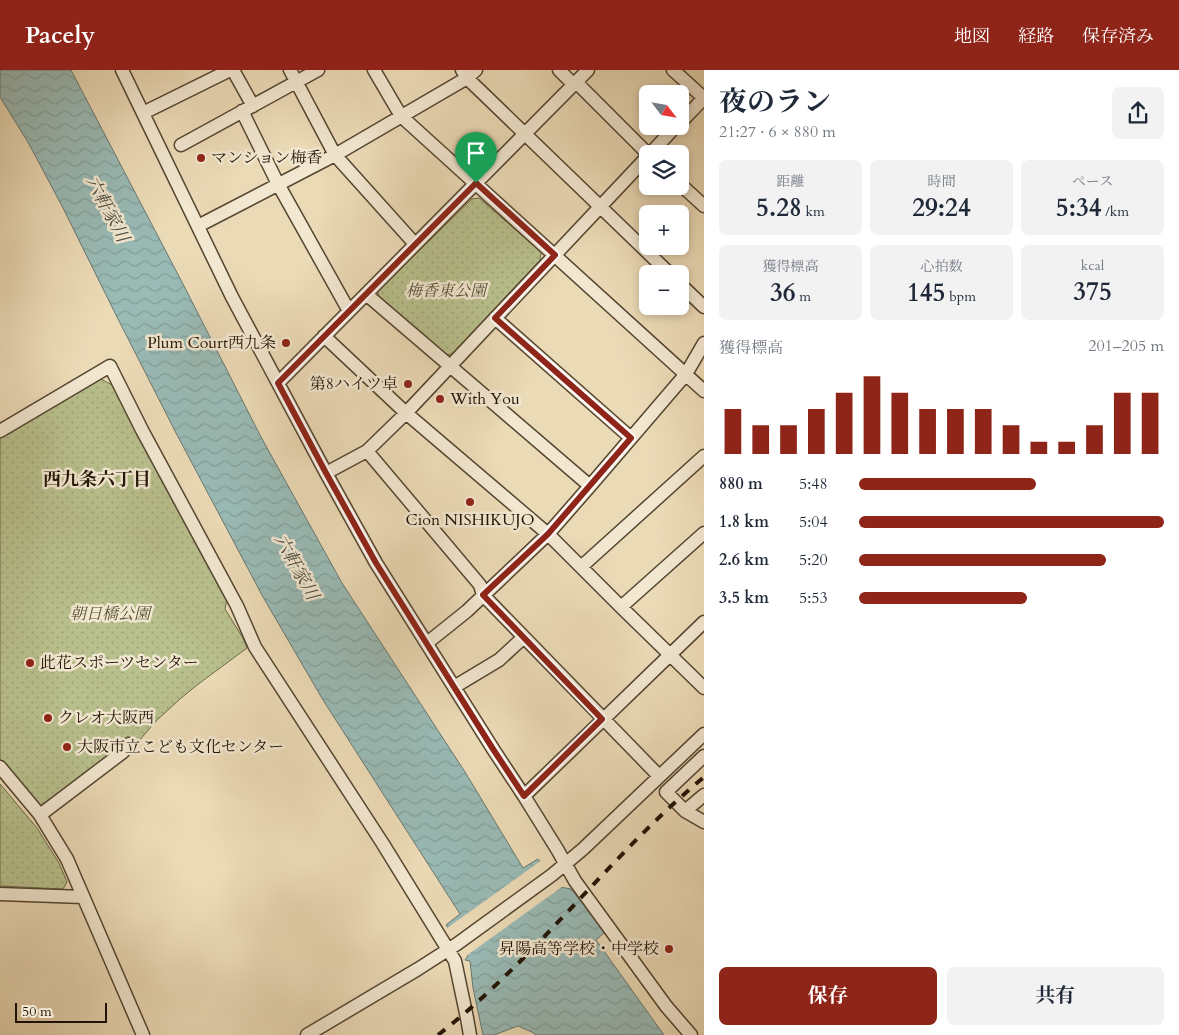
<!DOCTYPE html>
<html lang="ja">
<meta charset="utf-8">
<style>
:root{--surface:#fff;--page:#f2f2f3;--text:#1f2937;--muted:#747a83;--accent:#8f2418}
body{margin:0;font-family:Cardo,"Noto Serif JP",serif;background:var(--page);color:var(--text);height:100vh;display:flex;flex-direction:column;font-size:19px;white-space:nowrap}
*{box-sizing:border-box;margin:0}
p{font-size:16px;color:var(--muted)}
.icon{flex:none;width:28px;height:28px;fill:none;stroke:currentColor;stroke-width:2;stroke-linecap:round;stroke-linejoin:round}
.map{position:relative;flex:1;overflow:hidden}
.sheet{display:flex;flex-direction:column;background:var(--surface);width:475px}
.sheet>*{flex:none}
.needle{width:32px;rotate:121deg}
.fabs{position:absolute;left:639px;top:15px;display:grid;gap:10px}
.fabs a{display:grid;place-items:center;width:50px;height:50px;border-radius:8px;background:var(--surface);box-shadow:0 2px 8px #0003;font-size:25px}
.scale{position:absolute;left:15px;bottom:12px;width:92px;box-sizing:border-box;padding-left:5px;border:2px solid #211305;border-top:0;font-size:14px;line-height:18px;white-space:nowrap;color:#211305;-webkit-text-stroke:4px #f2e7d0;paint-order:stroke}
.pin{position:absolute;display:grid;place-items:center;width:42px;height:42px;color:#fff;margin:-51px -21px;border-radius:50% 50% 50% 0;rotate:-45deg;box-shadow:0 0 5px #0007}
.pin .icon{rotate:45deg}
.round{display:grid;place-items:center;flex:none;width:52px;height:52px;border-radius:8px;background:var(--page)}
.headline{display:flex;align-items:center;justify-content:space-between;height:85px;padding:0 15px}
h1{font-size:28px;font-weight:700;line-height:38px}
.stats{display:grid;grid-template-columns:repeat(3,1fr);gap:8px;height:85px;padding:5px 15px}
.stats div{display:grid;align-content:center;border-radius:8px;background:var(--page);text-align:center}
.stats b{font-size:25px;font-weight:700}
.stats small{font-size:14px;font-weight:400}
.stats p{font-size:14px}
.chart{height:140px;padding:10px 15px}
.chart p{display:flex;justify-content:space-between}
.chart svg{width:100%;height:90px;margin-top:5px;stroke:var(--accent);stroke-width:6}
.primary-button{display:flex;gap:10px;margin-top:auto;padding:10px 15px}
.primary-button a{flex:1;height:58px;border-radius:8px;background:var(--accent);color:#fff;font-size:20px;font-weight:700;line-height:58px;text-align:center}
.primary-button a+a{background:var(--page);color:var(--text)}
ul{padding:0 15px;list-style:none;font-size:16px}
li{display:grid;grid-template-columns:80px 60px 1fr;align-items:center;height:38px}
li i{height:12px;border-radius:6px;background:var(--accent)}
header{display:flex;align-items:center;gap:30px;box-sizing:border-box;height:70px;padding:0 25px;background:var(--accent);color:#fff}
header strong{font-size:24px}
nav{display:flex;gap:28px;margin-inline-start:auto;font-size:18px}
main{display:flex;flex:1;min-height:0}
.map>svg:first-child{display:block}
.park{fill:url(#park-dots);stroke:#6c6a49}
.water{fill:url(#water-waves);stroke:#69776f}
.pier{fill:#ebdab6}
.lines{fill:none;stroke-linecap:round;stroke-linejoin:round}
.minor-casing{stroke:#544531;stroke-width:15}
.minor{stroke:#f2e7d0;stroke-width:12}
.rail{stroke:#211305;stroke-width:4;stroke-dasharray:9 9;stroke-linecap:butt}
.route-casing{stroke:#fff;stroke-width:10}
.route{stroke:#8f2418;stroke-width:6}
.poi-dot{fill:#8f2418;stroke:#f2e7d0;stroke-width:2}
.labels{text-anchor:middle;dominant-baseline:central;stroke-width:5;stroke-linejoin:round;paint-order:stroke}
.poi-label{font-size:16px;fill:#211305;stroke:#f2e7d0;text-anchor:start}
.park-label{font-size:16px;font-style:italic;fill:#565035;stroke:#f2e7d0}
.water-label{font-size:18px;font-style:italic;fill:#4b4d43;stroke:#f2e7d0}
.neighbourhood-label{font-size:18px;font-weight:bold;fill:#211305;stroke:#f2e7d0}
</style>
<header>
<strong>Pacely</strong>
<nav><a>地図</a><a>経路</a><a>保存済み</a></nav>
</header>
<main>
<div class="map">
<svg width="704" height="965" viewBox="0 0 704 965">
<defs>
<pattern id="park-dots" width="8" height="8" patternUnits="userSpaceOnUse" patternTransform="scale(1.25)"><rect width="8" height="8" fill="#b8c08d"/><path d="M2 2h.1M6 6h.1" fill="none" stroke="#9ea478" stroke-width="1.8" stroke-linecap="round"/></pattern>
<pattern id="water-waves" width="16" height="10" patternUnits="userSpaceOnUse" patternTransform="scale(1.25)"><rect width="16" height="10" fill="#99bab5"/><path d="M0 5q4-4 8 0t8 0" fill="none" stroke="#849f9a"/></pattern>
</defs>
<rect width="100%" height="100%" fill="#ebdab6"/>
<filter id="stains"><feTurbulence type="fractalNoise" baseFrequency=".004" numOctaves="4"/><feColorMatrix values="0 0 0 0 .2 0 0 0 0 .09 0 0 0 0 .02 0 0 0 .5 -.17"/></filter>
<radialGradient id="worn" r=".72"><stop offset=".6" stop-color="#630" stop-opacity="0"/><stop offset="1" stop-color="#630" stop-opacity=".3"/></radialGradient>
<!-- park -->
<path class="park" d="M479 128 541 182 540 190 452 284 443 285 379 229 378 221 472 129Z
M97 307 114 316 146 380 227 528 225 539 243 568 247 578 197 615 180 629 156 651 125 687 45 745 0 690V364Z
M0 714 37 758 59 793 67 812 63 819 0 816Z"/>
<!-- water -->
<path class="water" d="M0 0H71L183 214 261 367 342 513 465 702 523 798 538 789 560 817 571 819 605 862 596 870 664 965H536L532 962 518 956 494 965H483L473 918 470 891 465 890 468 886 446 855 460 844 323 630 263 527 176 363 115 243 63 138 29 74 0 27Z"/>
<!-- pier -->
<path class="pier" d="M542 790 562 817 466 886 447 858Z"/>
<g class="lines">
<defs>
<path id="minor" d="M122 0 232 227 326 403 376 493 493 679 524 726 557 779 575 811 666 936 691 965
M233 0 253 36
M290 0 335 85 415 174
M374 0 401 46 704 321
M462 0 467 8 670 204
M559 0 574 15
M673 0 704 28
M576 12 648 84
M242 41 278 114 349 241
M143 43 230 0
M680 53 704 28
M181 75 318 0
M650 84 676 56
M680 114 704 136
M198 156 335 85 467 8 476 0
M680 214 704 237
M366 224 590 416
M495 248 631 368
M324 266 406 343 548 464 621 537 704 618
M278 313 588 0
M0 361 110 296 142 360 237 536 255 577 383 774 455 891 467 948 470 965
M367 381 480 515 483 525 659 706
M326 403 367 381 406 343 648 86
M581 497 704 386
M621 537 704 463
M427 573 467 541 548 464 590 416 686 304 704 273
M454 617 499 590 524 567
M704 686 666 722 685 741 704 752
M0 697 40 745 67 789 143 965
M524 726 704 552
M685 741 704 725
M40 745 123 682 129 674
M0 824 83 827
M307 965 418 899 457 874 552 805 583 779 704 664"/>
</defs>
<!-- minor casing -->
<use href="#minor" class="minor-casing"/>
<!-- minor -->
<use href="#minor" class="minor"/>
<!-- rail -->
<path class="rail" d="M438 965C536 889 609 786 704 707"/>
</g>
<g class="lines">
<defs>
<path id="route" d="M476 113 555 185 495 248 631 368 548 464 483 525 602 649 524 726 493 679 376 493 326 403 278 313Z"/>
</defs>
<!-- route casing -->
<use href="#route" class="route-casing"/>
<!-- route -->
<use href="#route" class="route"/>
</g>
<!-- markers -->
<g class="poi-dot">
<circle cx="201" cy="88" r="5"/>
<circle cx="286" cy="273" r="5"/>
<circle cx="408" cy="314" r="5"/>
<circle cx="440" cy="329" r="5"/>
<circle cx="470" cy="432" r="5"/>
<circle cx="30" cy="593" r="5"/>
<circle cx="48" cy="648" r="5"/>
<circle cx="67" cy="677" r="5"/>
<circle cx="669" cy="879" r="5"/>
</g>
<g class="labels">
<!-- poi labels -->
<g class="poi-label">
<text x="211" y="88">マンション梅香</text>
<text x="276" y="273" text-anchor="end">Plum Court西九条</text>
<text x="398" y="314" text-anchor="end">第8ハイツ卓</text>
<text x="450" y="329">With You</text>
<text x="470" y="450" text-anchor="middle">Cion NISHIKUJO</text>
<text x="40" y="593">此花スポーツセンター</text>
<text x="58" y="648">クレオ大阪西</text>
<text x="77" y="677">大阪市立こども文化センター</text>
<text x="659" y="879" text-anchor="end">昇陽高等学校・中学校</text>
</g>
<!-- park labels -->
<g class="park-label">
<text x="446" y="221">梅香東公園</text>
<text x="110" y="544">朝日橋公園</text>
</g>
<!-- water labels -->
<g class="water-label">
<text transform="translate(107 139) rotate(62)">六軒家川</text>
<text transform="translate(296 497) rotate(61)">六軒家川</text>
</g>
<!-- neighbourhood labels -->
<g class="neighbourhood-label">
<text x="97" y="409">西九条六丁目</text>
</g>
</g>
<rect width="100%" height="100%" filter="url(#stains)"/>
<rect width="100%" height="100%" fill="url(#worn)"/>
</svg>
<div class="fabs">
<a><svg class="needle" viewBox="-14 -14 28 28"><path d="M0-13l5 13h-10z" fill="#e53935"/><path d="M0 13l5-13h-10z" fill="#747a83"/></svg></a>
<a><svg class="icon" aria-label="layers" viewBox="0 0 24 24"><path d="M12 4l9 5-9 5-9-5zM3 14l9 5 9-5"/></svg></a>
<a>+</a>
<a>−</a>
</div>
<div class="scale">50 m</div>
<div class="pin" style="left:476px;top:113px;background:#1e9e55"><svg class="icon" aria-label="arrive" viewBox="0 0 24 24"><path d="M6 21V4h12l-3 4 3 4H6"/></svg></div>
</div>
<section class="sheet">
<div class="headline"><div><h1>夜のラン</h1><p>21:27 · 6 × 880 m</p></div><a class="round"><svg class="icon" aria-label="share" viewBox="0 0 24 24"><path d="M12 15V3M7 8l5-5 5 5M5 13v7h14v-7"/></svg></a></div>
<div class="stats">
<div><p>距離</p><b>5.28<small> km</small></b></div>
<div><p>時間</p><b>29:24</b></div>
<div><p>ペース</p><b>5:34<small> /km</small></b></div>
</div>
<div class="stats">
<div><p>獲得標高</p><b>36<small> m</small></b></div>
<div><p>心拍数</p><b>145<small> bpm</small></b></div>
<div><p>kcal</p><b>375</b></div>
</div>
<div class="chart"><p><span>獲得標高</span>201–205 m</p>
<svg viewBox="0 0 160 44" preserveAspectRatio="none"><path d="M5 44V22M15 44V30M25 44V30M35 44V22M45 44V14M55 44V6M65 44V14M75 44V22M85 44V22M95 44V22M105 44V30M115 44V38M125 44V38M135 44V30M145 44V14M155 44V14"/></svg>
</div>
<ul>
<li><b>880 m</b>5:48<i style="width:58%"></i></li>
<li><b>1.8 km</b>5:04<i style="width:100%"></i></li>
<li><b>2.6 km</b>5:20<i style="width:81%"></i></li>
<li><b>3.5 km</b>5:53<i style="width:55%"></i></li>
</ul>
<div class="primary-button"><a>保存</a><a>共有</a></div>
</section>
</main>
